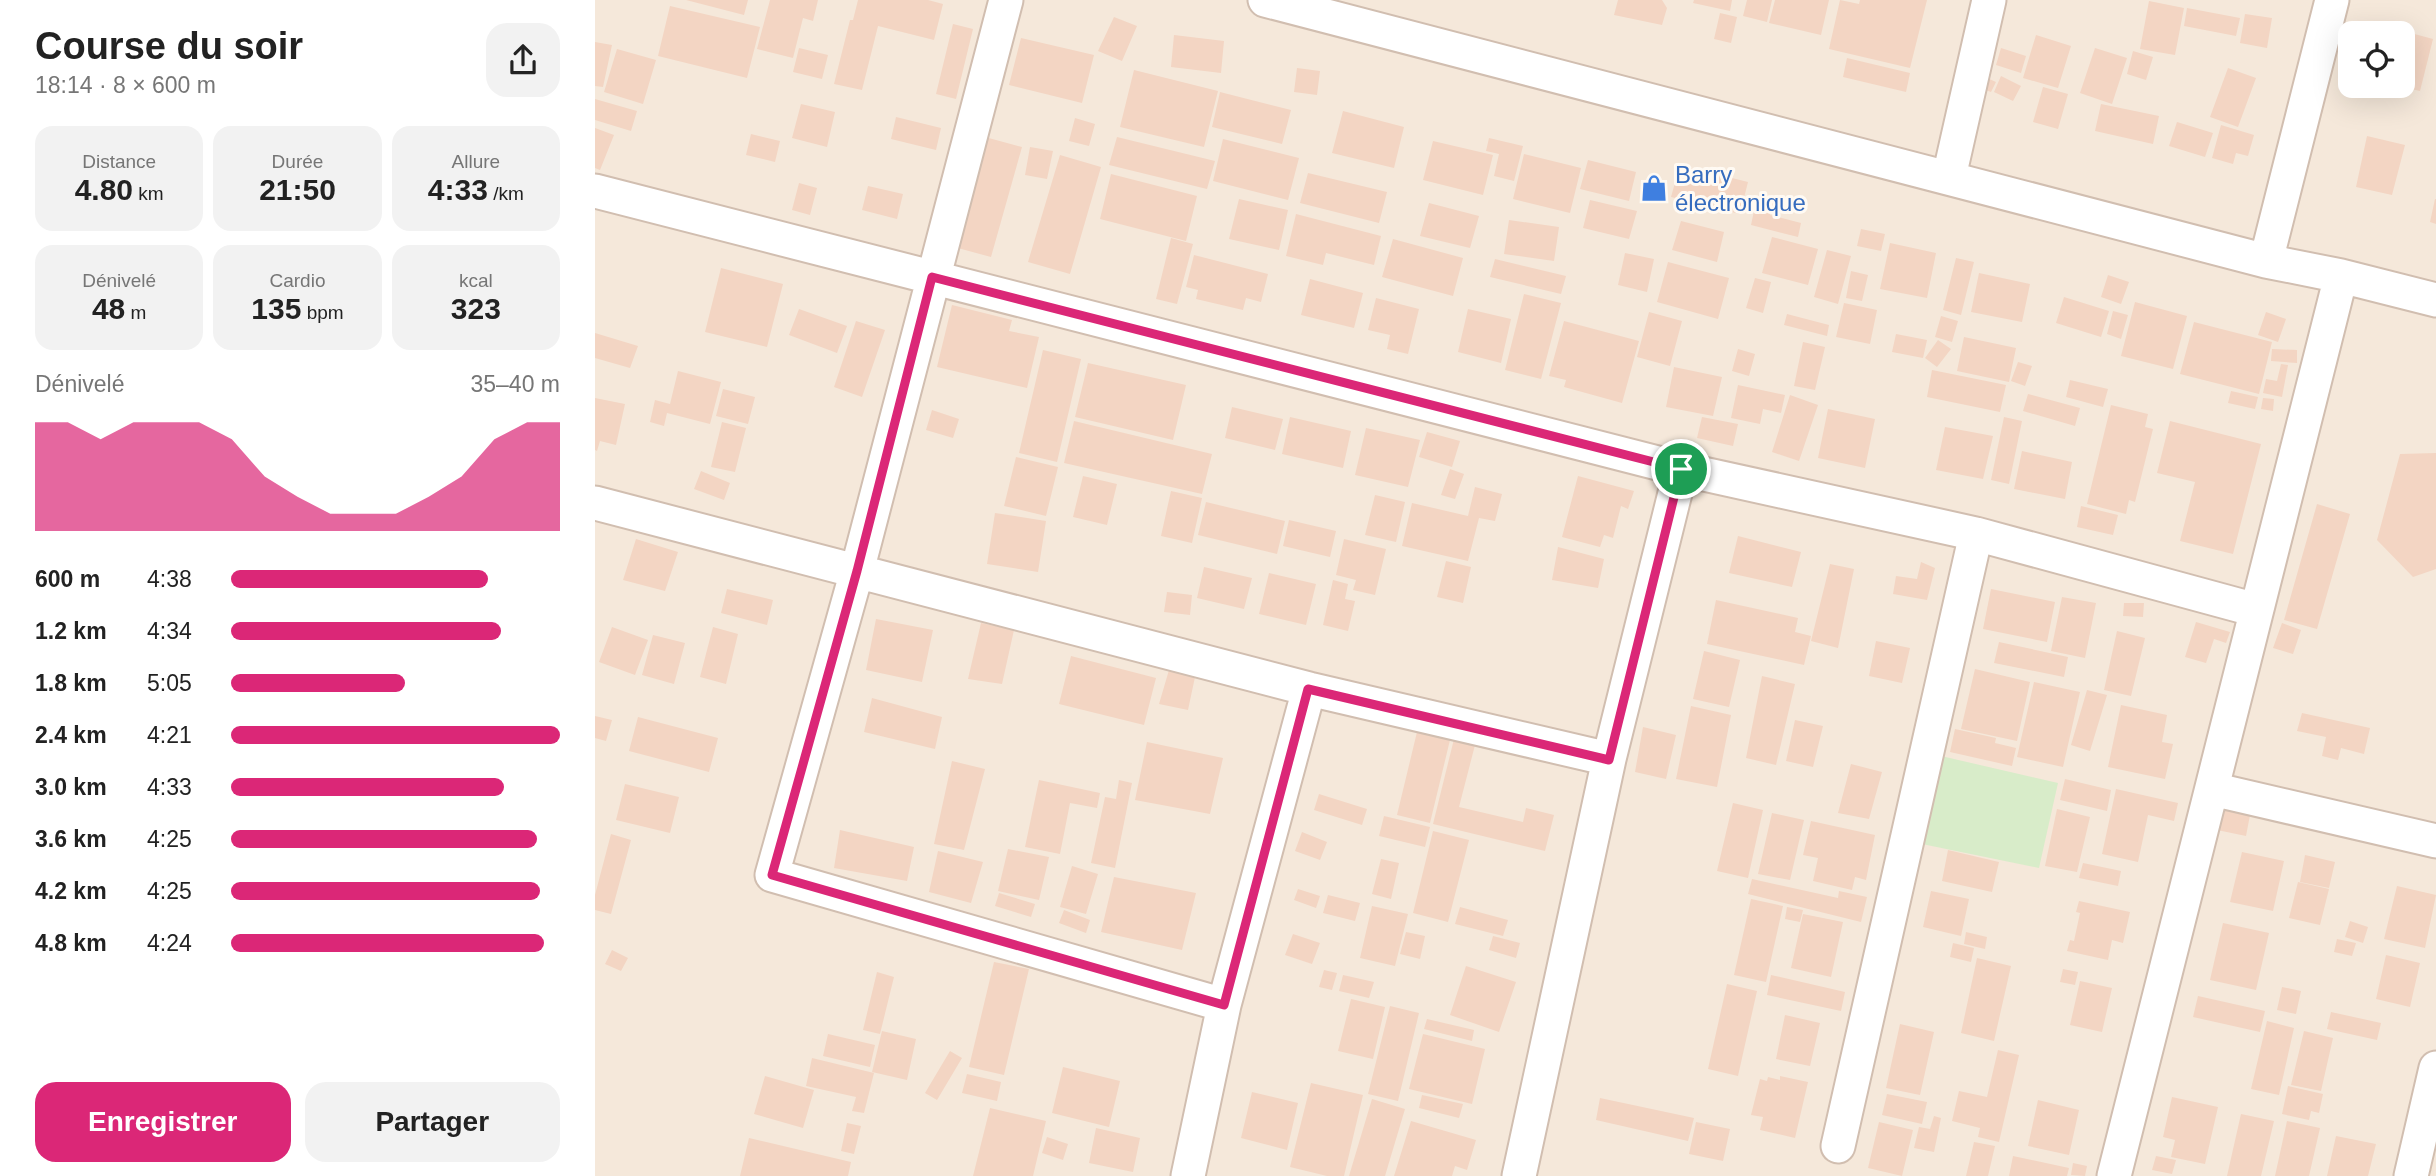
<!DOCTYPE html>
<html lang="fr">
<meta charset="utf-8">
<style>
:root{--surface:#fff;--page:#f2f2f2;--text:#222;--muted:#767676;--accent:#db2777}
body{margin:0;font-family:Helvetica,sans-serif;background:var(--page);color:var(--text);height:100vh;display:flex;flex-direction:column;font-size:26px;white-space:nowrap}
*{box-sizing:border-box;margin:0}
p{font-size:23px;color:var(--muted)}
.icon{flex:none;width:38px;height:38px;fill:none;stroke:currentColor;stroke-width:2;stroke-linecap:round;stroke-linejoin:round}
.map{position:relative;flex:1;overflow:hidden}
.side{display:flex;flex-direction:column;background:var(--surface);width:595px}
.side>*{flex:none}
.fabs{position:absolute;left:1743px;top:21px;display:grid;gap:14px}
.fabs a{display:grid;place-items:center;width:77px;height:77px;border-radius:14px;background:var(--surface);box-shadow:0 7px 28px #0002;font-size:35px}
.pin{position:absolute;display:grid;place-items:center;width:60px;height:60px;color:#fff;margin:-30px;border:4px solid #fff;border-radius:50%;box-shadow:0 2px 7px #0007}
.round{display:grid;place-items:center;flex:none;width:74px;height:74px;border-radius:21px;background:var(--page)}
.summary{display:flex;align-items:center;justify-content:space-between;height:119px;padding:0 35px}
h1{font-size:38px;font-weight:600;line-height:52px}
.stats{display:grid;grid-template-columns:repeat(3,1fr);gap:10px;height:119px;padding:7px 35px}
.stats div{display:grid;align-content:center;border-radius:18px;background:var(--page);text-align:center}
.stats b{font-size:30px;font-weight:600}
.stats small{font-size:19px;font-weight:400}
.stats p{font-size:19px}
.chart{height:196px;padding:14px 35px}
.chart p{display:flex;justify-content:space-between}
.chart svg{width:100%;height:126px;margin-top:7px;fill:var(--accent);opacity:.7}
.action{display:flex;gap:14px;margin-top:auto;padding:14px 35px}
.action a{flex:1;height:80px;border-radius:21px;background:var(--accent);color:#fff;font-size:28px;font-weight:600;line-height:80px;text-align:center}
.action a+a{background:var(--page);color:var(--text)}
ul{padding:0 35px;list-style:none;font-size:23px}
li{display:grid;grid-template-columns:112px 84px 1fr;align-items:center;height:52px}
li i{height:18px;border-radius:9px;background:var(--accent)}
main{display:flex;flex:1;min-height:0}
.map>svg:first-child{display:block}
.residential{fill:#f5e8da;fill-rule:evenodd}
.green{fill:#d8ecc9}
.building{fill:#f3d5c3}
.lines{fill:none;stroke-linecap:round;stroke-linejoin:round}
.minor-casing{stroke:#d1beb0;stroke-width:37}
.minor{stroke:#fff;stroke-width:33}
.route-casing{stroke:#fff;stroke-width:14}
.route{stroke:#db2777;stroke-width:9}
.labels{text-anchor:middle;dominant-baseline:central;stroke-width:6;stroke-linejoin:round;paint-order:stroke}
.shop-label{font-size:24px;fill:#366cbe;stroke:#fffaf3;text-anchor:start}
</style>
<main>
<section class="side">
<div class="summary"><div><h1>Course du soir</h1><p>18:14 · 8 × 600 m</p></div><a class="round"><svg class="icon" aria-label="share" viewBox="0 0 24 24"><path d="M12 15V3M7 8l5-5 5 5M5 13v7h14v-7"/></svg></a></div>
<div class="stats">
<div><p>Distance</p><b>4.80<small> km</small></b></div>
<div><p>Durée</p><b>21:50</b></div>
<div><p>Allure</p><b>4:33<small> /km</small></b></div>
</div>
<div class="stats">
<div><p>Dénivelé</p><b>48<small> m</small></b></div>
<div><p>Cardio</p><b>135<small> bpm</small></b></div>
<div><p>kcal</p><b>323</b></div>
</div>
<div class="chart"><p><span>Dénivelé</span>35–40 m</p>
<svg viewBox="0 0 160 44" preserveAspectRatio="none"><path d="M0 44V6L10 6L20 12L30 6L40 6L50 6L60 12L70 25L80 32L90 38L100 38L110 38L120 32L130 25L140 12L150 6L160 6V44z"/></svg>
</div>
<ul>
<li><b>600 m</b>4:38<i style="width:78%"></i></li>
<li><b>1.2 km</b>4:34<i style="width:82%"></i></li>
<li><b>1.8 km</b>5:05<i style="width:53%"></i></li>
<li><b>2.4 km</b>4:21<i style="width:100%"></i></li>
<li><b>3.0 km</b>4:33<i style="width:83%"></i></li>
<li><b>3.6 km</b>4:25<i style="width:93%"></i></li>
<li><b>4.2 km</b>4:25<i style="width:94%"></i></li>
<li><b>4.8 km</b>4:24<i style="width:95%"></i></li>
</ul>
<div class="action"><a>Enregistrer</a><a>Partager</a></div>
</section>
<div class="map">
<svg width="1841" height="1176" viewBox="0 0 1841 1176">
<rect width="100%" height="100%" fill="#fdf6ec"/>
<!-- residential -->
<path class="residential" d="M0 0H1841V1176H0ZM1755 33H1808V86H1755Z"/>
<!-- green -->
<path class="green" d="M1346 756 1463 783 1444 868 1327 844Z"/>
<!-- building -->
<path class="building" d="M91 0H153L149 15Z
M175 0H223L218 21 208 18 198 58 162 49Z
M263 0H333L348 4 339 40 283 26 267 90 239 84 255 20H258Z
M1023 0H1067L1072 8 1067 25 1019 15Z
M1099 0H1137L1135 11 1098 3Z
M1152 0H1177L1172 22 1148 16Z
M1180 0H1234L1226 35 1174 23Z
M1245 0 1264 4 1265 0H1332L1315 68 1234 49Z
M1554 1 1589 8 1580 55 1545 49Z
M75 6 165 27 152 78 63 56Z
M1592 8 1645 18 1641 36 1589 26Z
M1125 13 1142 17 1136 43 1119 39Z
M1650 14 1677 18 1672 48 1645 43Z
M519 17 542 26 527 61 503 51Z
M358 24 378 29 361 99 341 94Z
M1797 28 1838 39 1825 91 1808 87V33H1796Z
M579 35 629 41 626 73 576 67Z
M1441 35 1476 46 1463 88 1428 78Z
M426 38 499 55 487 103 414 85Z
M0 42 17 45 8 87 0 86Z
M204 48 233 55 227 79 198 72Z
M1406 48 1431 56 1426 73 1401 65Z
M1500 48 1532 58 1517 104 1485 93Z
M22 49 61 60 48 104 9 92Z
M1538 51 1558 57 1551 80 1532 74Z
M1252 58 1315 73 1311 92 1248 77Z
M702 68 725 71 722 95 699 92Z
M1633 68 1661 78 1643 127 1615 117Z
M539 70 623 91 609 147 525 127Z
M1406 76 1426 86 1418 101 1399 92Z
M1390 77 1401 82 1396 92 1385 88Z
M1448 87 1473 94 1463 129 1438 122Z
M625 92 696 110 687 144 617 127Z
M0 99 42 111 36 131 0 120Z
M206 104 240 112 232 147 197 138Z
M1506 104 1564 116 1558 144 1500 131Z
M748 111 809 127 799 168 737 153Z
M301 117 346 128 341 150 296 139Z
M480 118 500 124 494 146 474 141Z
M1582 122 1618 133 1610 157 1574 146Z
M1626 125 1659 135 1653 156 1641 153 1638 164 1617 158Z
M0 128 19 135 5 170 0 168Z
M156 134 185 141 180 162 151 155Z
M1772 136 1810 145 1797 195 1761 187Z
M390 137 427 147 396 257 359 247Z
M522 137 620 161 612 189 514 165Z
M894 138 928 146 919 181 899 176 904 154 891 151Z
M628 139 704 158 693 200 618 181Z
M838 141 898 155 888 195 828 180Z
M435 147 458 151 452 179 430 175Z
M929 154 986 168 975 213 918 199Z
M465 155 506 167 475 274 433 262Z
M993 160 1041 172 1034 201 985 189Z
M1085 165 1153 182 1145 214 1076 197Z
M713 173 792 192 784 223 705 203Z
M516 174 602 196 591 241 505 219Z
M204 183 222 188 215 215 197 210Z
M273 186 308 194 302 219 267 210Z
M1162 197 1179 202 1175 215 1206 223 1203 237 1156 225Z
M644 199 693 210 684 250 634 239Z
M1840 199H1841V224L1835 222Z
M995 200 1042 211 1034 239 988 228Z
M834 203 884 216 875 248 825 236Z
M701 214 786 236 779 265 731 253 728 265 691 256Z
M914 220 964 227 959 261 909 254Z
M1086 221 1129 232 1122 262 1077 250Z
M1266 229 1290 234 1286 251 1262 246Z
M1177 237 1223 249 1213 285 1167 273Z
M576 238 598 244 582 304 561 299Z
M798 239 868 258 858 296 787 277Z
M1295 243 1341 253 1332 298 1285 289Z
M1232 250 1256 256 1243 304 1219 297Z
M1030 253 1059 259 1052 292 1023 285Z
M599 255 673 274 666 302 651 298 648 310 601 299 603 290 591 287Z
M1361 258 1379 262 1366 315 1348 310Z
M900 259 971 276 966 294 895 277Z
M1073 262 1134 278 1123 319 1062 302Z
M126 268 188 284 172 347 110 332Z
M1256 271 1273 275 1267 301 1251 298Z
M1384 273 1435 284 1427 322 1376 312Z
M1513 275 1534 282 1526 304 1506 297Z
M1160 278 1176 282 1168 313 1151 308Z
M715 279 768 293 759 328 706 315Z
M929 294 966 303 946 379 910 370Z
M1469 297 1514 311 1506 337 1461 323Z
M781 298 824 309 813 354 792 349 795 335 773 330Z
M1540 302 1592 316 1578 369 1526 356Z
M1249 303 1282 310 1275 344 1241 337Z
M357 305 417 320 414 331 444 337 432 388 342 367Z
M204 309 252 326 242 353 194 335Z
M873 309 916 319 906 363 863 352Z
M1518 311 1533 315 1526 339 1512 334Z
M1054 312 1087 321 1075 366 1042 357Z
M1671 312 1691 319 1683 342 1663 335Z
M1192 314 1234 325 1232 336 1189 325Z
M1346 316 1363 321 1357 342 1340 337Z
M261 321 290 330 267 397 239 387Z
M969 321 1044 341 1027 403 969 387 971 380 954 376Z
M1599 322 1677 342 1664 394 1585 374Z
M0 333 43 346 35 368 0 358Z
M1301 334 1332 340 1328 358 1297 352Z
M1369 337 1421 348 1414 382 1362 371Z
M1343 340 1356 349 1342 367 1330 358Z
M1208 342 1230 347 1220 390 1199 386Z
M1143 349 1160 354 1154 376 1137 371Z
M1677 349 1702 350V363L1676 361Z
M448 350 486 359 462 462 424 453Z
M1423 362 1437 366 1430 386 1416 381Z
M493 363 591 385 578 440 480 417Z
M1686 364 1693 365 1687 397 1668 393 1671 379 1682 381Z
M1079 367 1127 377 1118 416 1071 407Z
M1337 370 1411 385 1405 412 1332 397Z
M83 371 126 382 115 424 72 413 69 426 55 422 60 400 75 404Z
M1475 380 1513 389 1508 407 1471 397Z
M1143 385 1190 395 1186 413 1168 409 1165 424 1136 418Z
M128 389 160 397 153 424 121 416Z
M1636 391 1663 397 1660 409 1633 403Z
M1433 394 1485 408 1480 426 1428 411Z
M1195 395 1223 405 1204 461 1177 452Z
M0 398 30 404 21 445 5 441 2 451 0 450Z
M1668 398 1679 399 1678 411 1666 409Z
M1516 405 1553 414 1550 427 1558 429 1540 502 1534 500 1531 514 1492 504Z
M637 407 688 419 680 450 630 438Z
M1233 409 1280 419 1270 468 1223 458Z
M337 410 364 419 358 438 331 430Z
M695 417 756 431 748 468 687 454Z
M1107 417 1143 424 1138 446 1102 438Z
M1409 417 1427 421 1414 484 1396 480Z
M479 421 617 454 607 494 469 463Z
M1575 421 1666 444 1638 554 1585 541 1600 482 1562 473Z
M127 422 151 428 140 472 116 467Z
M1350 427 1398 436 1388 479 1341 470Z
M771 428 825 440 813 487 760 475Z
M832 432 865 441 857 467 824 457Z
M1427 451 1477 462 1470 499 1419 489Z
M1841 453V569L1818 577 1782 540 1805 454Z
M421 457 463 467 451 516 409 506Z
M855 469 869 474 860 499 846 495Z
M106 471 135 483 129 500 99 489Z
M488 476 522 484 512 525 478 517Z
M983 476 1039 491 1033 509 1026 506 1018 538 1009 535 1005 547 967 537Z
M880 487 907 494 900 521 884 518 873 561 807 546 817 503 873 516Z
M576 491 607 498 597 543 566 536Z
M780 495 810 502 801 542 770 535Z
M611 502 690 521 682 554 603 535Z
M1722 504 1755 514 1722 629 1689 620Z
M1486 506 1523 515 1518 535 1482 527Z
M400 513 451 521 443 572 392 564Z
M694 520 741 531 735 557 688 546Z
M1143 536 1206 552 1197 587 1134 573Z
M41 539 83 552 70 591 28 580Z
M749 539 791 549 780 595 758 590 761 580 741 575Z
M963 547 1009 559 1003 588 957 580Z
M851 561 876 567 868 603 842 597Z
M1326 562 1340 568 1332 600 1298 594 1301 576 1322 579Z
M1235 564 1259 569 1243 648 1216 641Z
M609 567 657 578 649 609 602 598Z
M674 573 721 584 711 625 664 614Z
M738 580 753 584 750 599 760 601 753 631 728 625Z
M132 589 178 600 172 625 126 613Z
M1396 589 1460 602 1452 642 1388 629Z
M572 592 597 595 595 615 569 612Z
M1467 597 1501 603 1490 658 1456 651Z
M1121 600 1203 618 1200 632 1216 636 1209 665 1112 644Z
M1529 603H1549L1548 617 1528 616Z
M281 619 338 630 327 682 271 670Z
M1601 622 1635 632 1631 643 1619 639 1611 663 1590 657Z
M386 623 419 630 407 684 373 679Z
M1687 623 1706 630 1698 654 1678 648Z
M17 627 53 640 40 675 4 662Z
M118 627 143 634 131 684 105 677Z
M1522 631 1550 638 1536 696 1509 690Z
M58 635 90 643 79 684 47 675Z
M1281 641 1315 648 1307 683 1274 676Z
M1404 642 1473 657 1469 677 1399 663Z
M1109 651 1145 660 1134 707 1098 699Z
M476 656 561 678 549 725 464 704Z
M1380 669 1435 682 1422 741 1366 729Z
M574 670 600 677 593 710 564 704Z
M1167 676 1200 684 1181 765 1151 758Z
M1439 682 1485 692 1468 767 1422 757Z
M1492 690 1512 695 1495 751 1476 745Z
M277 698 347 717 340 749 269 732Z
M1526 705 1572 715 1567 742 1578 744 1570 779 1513 767Z
M1096 706 1136 715 1122 787 1081 779Z
M1707 713 1775 728 1769 754 1746 748 1743 760 1727 756 1731 737 1702 731Z
M0 716 17 720 11 741 0 738Z
M43 717 123 738 114 772 34 751Z
M1200 720 1228 726 1218 767 1191 761Z
M1048 727 1081 735 1071 779 1040 772Z
M1360 729 1401 738 1400 743 1421 748 1417 766 1355 752Z
M822 732 855 740 835 823 802 815Z
M859 739 880 745 864 807 928 822 931 808 959 815 950 851 838 824Z
M552 742 628 758 615 814 540 800Z
M357 761 390 769 369 850 339 844Z
M1256 764 1287 772 1274 819 1243 813Z
M1470 779 1516 790 1512 811 1465 800Z
M444 780 505 793 502 808 475 803 465 854 430 847Z
M524 780 537 783 520 868 496 863 510 797 521 799Z
M30 784 84 797 75 833 21 820Z
M1521 789 1583 803 1579 821 1553 815 1543 862 1507 854Z
M724 794 772 809 767 825 719 810Z
M1138 803 1168 810 1153 878 1122 871Z
M1462 809 1495 817 1482 872 1450 866Z
M1627 809 1655 815 1651 836 1622 830Z
M1177 813 1209 820 1195 880 1163 874Z
M789 816 835 827 830 847 784 836Z
M1216 821 1280 835 1271 880 1260 877 1257 890 1218 881 1223 858 1208 855Z
M245 830 319 847 312 881 239 868Z
M838 831 874 840 853 922 818 913Z
M707 832 732 842 725 860 700 851Z
M16 834 36 840 16 914 0 910V895Z
M413 849 454 857 444 900 403 891Z
M1353 850 1404 862 1397 892 1347 881Z
M343 851 388 862 376 903 334 892Z
M1647 852 1689 861 1678 911 1635 902Z
M1710 855 1740 862 1734 888 1705 882Z
M786 859 804 863 796 899 777 894Z
M1488 863 1526 871 1523 886 1484 878Z
M477 866 503 874 491 914 465 907Z
M519 877 601 893 587 950 506 932Z
M1157 879 1243 898 1244 891 1272 897 1266 922 1153 894Z
M1703 882 1734 889 1725 925 1694 918Z
M1802 886 1841 895 1830 948 1789 939Z
M703 889 725 896 721 908 699 900Z
M1336 891 1374 899 1366 936 1328 927Z
M404 893 440 904 436 917 400 906Z
M733 895 765 903 760 921 728 913Z
M1156 899 1188 906 1171 982 1139 975Z
M1484 901 1535 912 1528 943 1517 940 1513 960 1472 951 1475 940 1479 941 1485 913 1481 912Z
M777 906 813 914 800 966 765 958Z
M865 907 913 920 908 936 860 924Z
M1192 907 1208 910 1205 922 1190 919Z
M469 910 495 920 491 933 464 923Z
M1208 914 1248 922 1236 977 1196 968Z
M1755 921 1773 927 1768 943 1750 937Z
M1628 923 1674 933 1661 990 1615 980Z
M811 932 830 936 825 959 805 954Z
M1371 932 1392 937 1390 949 1369 944Z
M698 934 725 943 717 964 690 955Z
M898 936 925 943 921 958 894 950Z
M1742 939 1761 943 1757 956 1739 952Z
M1358 943 1379 948 1376 962 1355 957Z
M17 950 33 958 26 971 10 964Z
M1791 955 1825 963 1815 1007 1781 999Z
M1382 958 1416 966 1399 1041 1366 1033Z
M399 962 434 969 409 1075 374 1067Z
M871 966 921 982 904 1032 855 1015Z
M1468 969 1483 972 1480 985 1465 982Z
M729 970 742 973 737 990 724 987Z
M282 972 299 977 285 1034 268 1030Z
M748 975 779 982 774 998 744 991Z
M1176 975 1250 992 1246 1011 1172 995Z
M1485 981 1517 988 1507 1032 1475 1025Z
M1132 984 1162 991 1143 1076 1113 1069Z
M1687 987 1706 991 1701 1014 1682 1010Z
M1603 996 1670 1011 1665 1032 1598 1017Z
M756 999 790 1007 778 1059 743 1051Z
M795 1006 824 1013 803 1101 773 1094Z
M1736 1012 1786 1023 1782 1040 1732 1029Z
M1190 1015 1225 1023 1215 1066 1181 1059Z
M832 1019 879 1030 877 1041 829 1029Z
M1672 1021 1699 1028 1684 1095 1656 1089Z
M1305 1024 1339 1032 1325 1095 1291 1088Z
M287 1031 321 1039 312 1080 277 1072Z
M1709 1031 1738 1038 1726 1091 1696 1085Z
M233 1034 280 1045 275 1067 228 1056Z
M828 1034 890 1049 877 1104 814 1089Z
M1403 1050 1424 1055 1404 1142 1383 1137 1385 1128 1357 1121 1364 1091 1392 1097Z
M355 1051 367 1058 342 1100 330 1093Z
M217 1058 279 1073 269 1113 257 1111 261 1097 211 1086Z
M468 1067 525 1081 514 1127 457 1113Z
M372 1074 406 1082 402 1101 367 1093Z
M170 1076 219 1090 208 1128 159 1114Z
M1185 1076 1213 1082 1200 1138 1165 1130 1168 1117 1156 1115 1165 1079 1172 1081 1173 1077 1185 1080Z
M716 1083 768 1095 749 1176H732L695 1167Z
M1693 1086 1728 1094 1724 1113 1716 1111 1714 1120 1687 1114Z
M657 1092 703 1103 692 1150 646 1138Z
M1292 1094 1332 1102 1327 1124 1287 1115Z
M827 1095 868 1104 864 1118 824 1108Z
M1577 1097 1623 1107 1610 1164 1576 1157 1580 1140 1568 1137Z
M1005 1098 1099 1118 1093 1141 1001 1120Z
M777 1099 810 1109 790 1176H754Z
M1443 1100 1484 1110 1474 1155 1433 1146Z
M395 1108 451 1121 438 1176H378Z
M1646 1114 1679 1121 1666 1176H1632Z
M1339 1116 1346 1118 1339 1152 1319 1148 1324 1127 1335 1129Z
M816 1121 881 1140 872 1170 860 1166 857 1176H799Z
M1692 1121 1725 1128 1714 1176H1680Z
M1101 1122 1135 1129 1128 1161 1094 1154Z
M1284 1122 1318 1130 1307 1176 1273 1168Z
M252 1123 266 1126 259 1154 246 1151Z
M501 1128 545 1138 538 1172 494 1163Z
M1741 1136 1781 1144 1773 1176H1732Z
M452 1137 473 1144 468 1160 447 1153Z
M154 1138 256 1162 253 1176H145Z
M1379 1142 1400 1146 1393 1176H1371Z
M1418 1156 1474 1168 1472 1176H1414Z
M1561 1156 1581 1160 1577 1174 1557 1170Z
M1478 1163 1492 1166 1490 1176 1476 1175Z"/>
<g class="lines">
<defs>
<path id="minor" d="M411 0 262 571 177 875 629 1005
M670 0 1671 261 1746 276 1841 300
M1354 177 1394 0
M0 191 1086 469 1381 534 1661 610
M1671 261 1737 0
M0 503 714 689 1014 759
M1617 789 1841 841
M1243 1146 1381 534
M593 1176 629 1005 714 689
M924 1176 1014 759 1086 469
M1519 1176 1746 276
M1816 1176 1841 1068"/>
</defs>
<!-- minor casing -->
<use href="#minor" class="minor-casing"/>
<!-- minor -->
<use href="#minor" class="minor"/>
</g>
<g class="lines">
<defs>
<path id="route" d="M337 277 1086 469 1014 760 713 689 629 1005 177 875 262 571Z"/>
</defs>
<!-- route casing -->
<use href="#route" class="route-casing"/>
<!-- route -->
<use href="#route" class="route"/>
</g>
<!-- icons -->
<defs>
<symbol id="shop-bare" viewBox="-9 -9 18 18"><path d="M-5-2.5h2.3a2.7 3.5 0 0 1 5.4 0H5L5.5 6h-11ZM-1.5-2.5h3a1.5 2.3 0 0 0-3 0Z" fill="#3f7fe0" stroke="#fffaf3" stroke-width="2.5" paint-order="stroke"/></symbol>
</defs>
<g fill-rule="evenodd">
<use href="#shop-bare" x="1040" y="169" width="38" height="38"/>
</g>
<g class="labels">
<!-- shop labels -->
<g class="shop-label">
<text x="1080" y="174">Barry<tspan x="1080" dy="28">électronique</tspan></text>
</g>
</g>
</svg>
<div class="fabs">
<a><svg class="icon" aria-label="locate" viewBox="0 0 24 24"><circle cx="12" cy="12" r="6"/><path d="M12 2v4M12 18v4M2 12h4M18 12h4"/></svg></a>
</div>
<div class="pin" style="left:1086px;top:469px;background:#1e9e55"><svg class="icon" aria-label="arrive" viewBox="0 0 24 24"><path d="M6 21V4h12l-3 4 3 4H6"/></svg></div>
</div>
</main>
